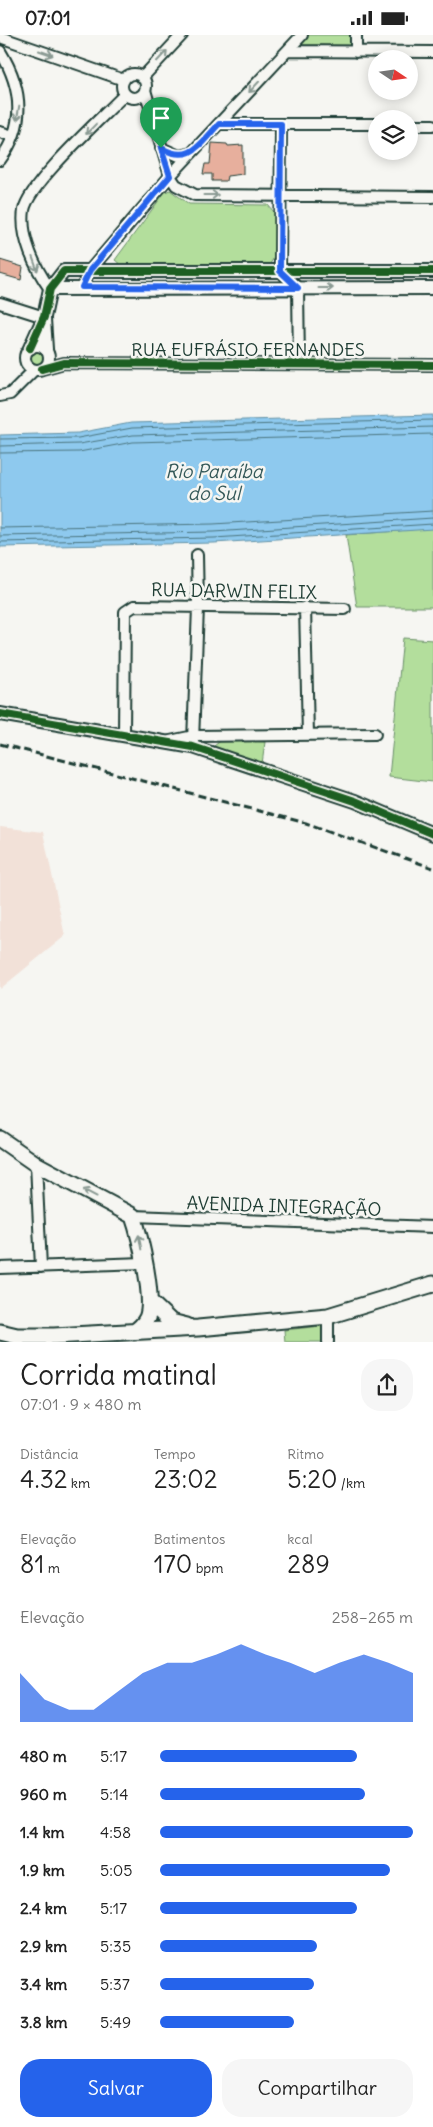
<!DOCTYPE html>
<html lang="pt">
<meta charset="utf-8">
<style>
:root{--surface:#fff;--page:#f6f6f6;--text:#222;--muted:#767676;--accent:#2563eb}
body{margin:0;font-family:Delius,sans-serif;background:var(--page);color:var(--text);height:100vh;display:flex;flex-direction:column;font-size:19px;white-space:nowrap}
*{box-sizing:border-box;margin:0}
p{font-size:16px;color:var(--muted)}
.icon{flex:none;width:28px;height:28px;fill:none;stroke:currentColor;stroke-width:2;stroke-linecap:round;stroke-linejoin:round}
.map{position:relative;height:1307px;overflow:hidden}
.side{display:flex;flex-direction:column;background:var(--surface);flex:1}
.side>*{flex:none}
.needle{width:32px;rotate:103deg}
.controls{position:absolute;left:368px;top:15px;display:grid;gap:10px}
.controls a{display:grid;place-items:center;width:50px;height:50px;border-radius:50%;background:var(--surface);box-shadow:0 2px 12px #0003;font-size:25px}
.pin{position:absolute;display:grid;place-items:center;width:42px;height:42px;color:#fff;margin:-51px -21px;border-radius:50% 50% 50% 0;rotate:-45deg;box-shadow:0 0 5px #0007}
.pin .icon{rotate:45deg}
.round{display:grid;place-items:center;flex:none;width:52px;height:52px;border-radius:20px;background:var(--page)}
.head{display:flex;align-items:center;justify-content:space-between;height:85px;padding:0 20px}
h1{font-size:28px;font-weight:600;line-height:38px}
.figures{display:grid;grid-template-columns:repeat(3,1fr);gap:8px;height:85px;padding:5px 20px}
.figures div{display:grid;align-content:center}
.figures b{font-size:25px;font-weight:600}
.figures small{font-size:14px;font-weight:400}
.figures p{font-size:14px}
.chart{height:140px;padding:10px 20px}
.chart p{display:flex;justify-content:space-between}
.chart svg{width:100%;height:90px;margin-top:5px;fill:var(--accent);opacity:.7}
.primary-button{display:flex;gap:10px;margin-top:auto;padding:10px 20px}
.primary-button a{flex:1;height:58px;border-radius:20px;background:var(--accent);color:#fff;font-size:20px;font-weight:600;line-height:58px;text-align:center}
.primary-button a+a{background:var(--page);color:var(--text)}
ul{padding:0 20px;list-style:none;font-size:16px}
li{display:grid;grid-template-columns:80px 60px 1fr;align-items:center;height:38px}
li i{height:12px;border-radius:6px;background:var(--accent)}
.status{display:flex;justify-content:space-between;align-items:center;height:35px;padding:0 25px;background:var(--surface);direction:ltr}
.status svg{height:14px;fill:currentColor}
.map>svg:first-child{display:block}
.built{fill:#f2e1d8}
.green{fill:#b3de9c;stroke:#698e68}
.water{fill:#8ec9ee;stroke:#6291a4}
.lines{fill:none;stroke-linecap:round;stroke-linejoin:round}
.shore{stroke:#4b757e;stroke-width:1}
.building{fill:#e7af9d;stroke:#1f3d34}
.minor-casing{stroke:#1f3d34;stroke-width:14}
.tertiary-casing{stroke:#1f3d34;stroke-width:16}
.secondary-casing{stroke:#1f3d34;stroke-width:19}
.minor{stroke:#f6f6f2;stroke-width:10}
.tertiary{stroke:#f6f6f2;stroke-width:12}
.secondary{stroke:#f6f6f2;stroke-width:15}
.rail{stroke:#1f3d34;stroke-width:3;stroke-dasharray:8 4;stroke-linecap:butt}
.cycleway-casing{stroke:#f6f6f2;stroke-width:11}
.cycleway{stroke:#1b5e20;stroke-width:8}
.oneway{stroke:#8a9a93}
.route-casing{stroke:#fff;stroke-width:10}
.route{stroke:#2563eb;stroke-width:6}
.labels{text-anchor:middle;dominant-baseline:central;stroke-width:5;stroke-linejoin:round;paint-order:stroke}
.street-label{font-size:18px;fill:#1f3d34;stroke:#f6f6f2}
.water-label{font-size:19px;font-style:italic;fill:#355959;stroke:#f6f6f2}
</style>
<div class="status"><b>07:01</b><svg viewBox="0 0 49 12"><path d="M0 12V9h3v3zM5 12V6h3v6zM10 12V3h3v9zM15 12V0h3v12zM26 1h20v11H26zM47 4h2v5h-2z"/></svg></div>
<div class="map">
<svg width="433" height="1307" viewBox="0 0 433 1307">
<rect width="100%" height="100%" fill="#f6f6f2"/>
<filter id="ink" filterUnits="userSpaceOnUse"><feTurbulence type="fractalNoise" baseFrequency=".02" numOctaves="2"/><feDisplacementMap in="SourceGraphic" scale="10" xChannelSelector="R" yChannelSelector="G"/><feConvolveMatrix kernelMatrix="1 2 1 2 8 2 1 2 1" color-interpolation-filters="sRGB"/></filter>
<g filter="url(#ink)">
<!-- built -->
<path class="built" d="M0 792 43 797 65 901 0 954Z"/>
<!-- green -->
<path class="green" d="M308 0H351L353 16 294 15Z
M170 155 189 169 268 170 274 177 275 221 268 232 121 230 115 225 165 157Z
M30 324a7 7 0 1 1 14 0a7 7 0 1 1-14 0Z
M433 493V572H357L346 500Z
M403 603 433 605V747L389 742Z
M223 704 265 707 262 729 214 711Z
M322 1291 323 1307H285L284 1295Z"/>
<!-- water -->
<path class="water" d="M433 380V494L214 508 0 512V400L78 398 131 388Z"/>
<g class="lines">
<!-- shore -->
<path class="shore" d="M0 404 78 403 132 393 433 385
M0 411 79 409 133 400 433 392
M0 418 79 417 133 407 433 399
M0 493 213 489 433 476
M0 501 213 497 433 483
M0 507 214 503 433 489"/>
</g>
<!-- building -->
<path class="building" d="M212 108 227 109 228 111 243 110V139L227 141 226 146H212V139H203L205 129H210Z
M0 225 23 232 21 245 0 239Z"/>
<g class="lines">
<defs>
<path id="minor" d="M0 2 124 45
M0 16C22 52 27 89 0 125
M287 16 433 17
M356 17V0
M122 51a12 12 0 1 1 24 0a12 12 0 1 1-24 0Z
M142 43 182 0
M145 55 170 141 176 150 195 160 433 162
M219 89H376
M281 89 280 236 298 253 299 329
M409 90H433
M0 97 13 101
M161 113 179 121 190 119
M82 252 90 235 170 141 302 0
M50 254C35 233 20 202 24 175 29 148 104 81 125 59
M0 268 44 282
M25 323a12 12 0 1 1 24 0a12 12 0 1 1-24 0Z
M42 334 64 328 433 330
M0 361 10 359 34 335
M305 572 308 700
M124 700 125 577 134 571 345 574
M170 706 194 701 375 699
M193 706 198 572 197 520
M36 1129 41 1232
M133 1181 433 1192
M0 1233 144 1228
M328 1281V1307"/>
<path id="tertiary" d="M50 254 433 253
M44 284 46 314
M30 313 44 282 50 254 64 236H433
M0 679 193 712 355 766 433 799"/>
<path id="secondary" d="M0 1104 36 1129 133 1181C140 1201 155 1265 147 1283 144 1289 140 1293 134 1297
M150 1267 171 1287 187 1291
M0 1297 17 1301H54L198 1293 328 1281 433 1249"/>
</defs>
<!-- minor casing -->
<use href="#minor" class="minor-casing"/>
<!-- tertiary casing -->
<use href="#tertiary" class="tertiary-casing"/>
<!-- secondary casing -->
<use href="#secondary" class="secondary-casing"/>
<!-- minor -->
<use href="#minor" class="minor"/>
<!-- tertiary -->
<use href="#tertiary" class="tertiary"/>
<!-- secondary -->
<use href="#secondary" class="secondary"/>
<!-- rail -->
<path class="rail" d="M0 709 306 788 433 833"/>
<defs>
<path id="cycleway" d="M30 313 44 282 50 254 64 236H433
M42 334 64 328 433 330
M0 679 193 712 355 766 433 799"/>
</defs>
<!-- cycleway casing -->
<use href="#cycleway" class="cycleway-casing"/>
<!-- cycleway -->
<use href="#cycleway" class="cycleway"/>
</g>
<!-- one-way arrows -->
<defs><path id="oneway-shaft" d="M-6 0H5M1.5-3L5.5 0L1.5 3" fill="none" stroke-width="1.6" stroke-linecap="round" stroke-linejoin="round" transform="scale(1.25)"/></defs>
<g class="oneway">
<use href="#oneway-shaft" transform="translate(46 18) rotate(19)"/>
<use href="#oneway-shaft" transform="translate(162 21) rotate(-47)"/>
<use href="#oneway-shaft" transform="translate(254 52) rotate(133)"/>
<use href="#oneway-shaft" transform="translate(18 78) rotate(100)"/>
<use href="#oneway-shaft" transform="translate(91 94) rotate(134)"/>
<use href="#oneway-shaft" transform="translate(211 160)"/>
<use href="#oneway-shaft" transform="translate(35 229) rotate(70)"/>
<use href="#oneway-shaft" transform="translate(326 253)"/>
<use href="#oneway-shaft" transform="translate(90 1158) rotate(-152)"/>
<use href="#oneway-shaft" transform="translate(140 1207) rotate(-100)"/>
</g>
</g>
<g class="lines" filter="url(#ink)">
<defs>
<path id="route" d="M219 89H281L280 236 298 253 82 252 90 235 170 141 161 113C191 129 199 110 219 89Z"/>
</defs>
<!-- route casing -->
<use href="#route" class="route-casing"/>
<!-- route -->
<use href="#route" class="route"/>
</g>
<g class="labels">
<!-- street labels -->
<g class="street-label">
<text x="248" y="314">RUA EUFRÁSIO FERNANDES</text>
<text transform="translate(234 556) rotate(1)">RUA DARWIN FELIX</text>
<text transform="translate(284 1171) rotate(2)">AVENIDA INTEGRAÇÃO</text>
</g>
<!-- water labels -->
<g class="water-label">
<text x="214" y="436">Rio Paraíba<tspan x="214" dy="22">do Sul</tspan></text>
</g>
</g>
</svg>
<div class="controls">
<a><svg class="needle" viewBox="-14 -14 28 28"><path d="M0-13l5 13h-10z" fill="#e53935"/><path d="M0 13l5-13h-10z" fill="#767676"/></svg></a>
<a><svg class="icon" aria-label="layers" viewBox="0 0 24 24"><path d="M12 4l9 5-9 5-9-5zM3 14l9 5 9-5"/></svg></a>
</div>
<div class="pin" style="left:161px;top:113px;background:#1e9e55"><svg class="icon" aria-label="arrive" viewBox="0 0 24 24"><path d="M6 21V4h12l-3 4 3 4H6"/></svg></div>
</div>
<section class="side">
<div class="head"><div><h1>Corrida matinal</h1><p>07:01 · 9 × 480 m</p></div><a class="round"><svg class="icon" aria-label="share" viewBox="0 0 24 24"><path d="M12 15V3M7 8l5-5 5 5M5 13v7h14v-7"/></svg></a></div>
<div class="figures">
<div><p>Distância</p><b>4.32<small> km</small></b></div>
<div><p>Tempo</p><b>23:02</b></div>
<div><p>Ritmo</p><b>5:20<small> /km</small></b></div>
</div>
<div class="figures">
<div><p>Elevação</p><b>81<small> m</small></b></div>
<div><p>Batimentos</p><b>170<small> bpm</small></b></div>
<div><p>kcal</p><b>289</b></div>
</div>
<div class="chart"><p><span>Elevação</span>258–265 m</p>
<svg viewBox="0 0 160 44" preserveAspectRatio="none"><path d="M0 44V20L10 33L20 38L30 38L40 29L50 20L60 15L70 15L80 11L90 6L100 11L110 15L120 20L130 15L140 11L150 15L160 20V44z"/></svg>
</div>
<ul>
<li><b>480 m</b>5:17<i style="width:78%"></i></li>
<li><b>960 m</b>5:14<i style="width:81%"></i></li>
<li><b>1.4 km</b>4:58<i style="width:100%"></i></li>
<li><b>1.9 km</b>5:05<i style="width:91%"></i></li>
<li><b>2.4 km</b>5:17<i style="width:78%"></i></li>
<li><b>2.9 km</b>5:35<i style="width:62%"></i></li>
<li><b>3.4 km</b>5:37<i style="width:61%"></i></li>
<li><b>3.8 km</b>5:49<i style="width:53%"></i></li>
</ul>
<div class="primary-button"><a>Salvar</a><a>Compartilhar</a></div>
</section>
